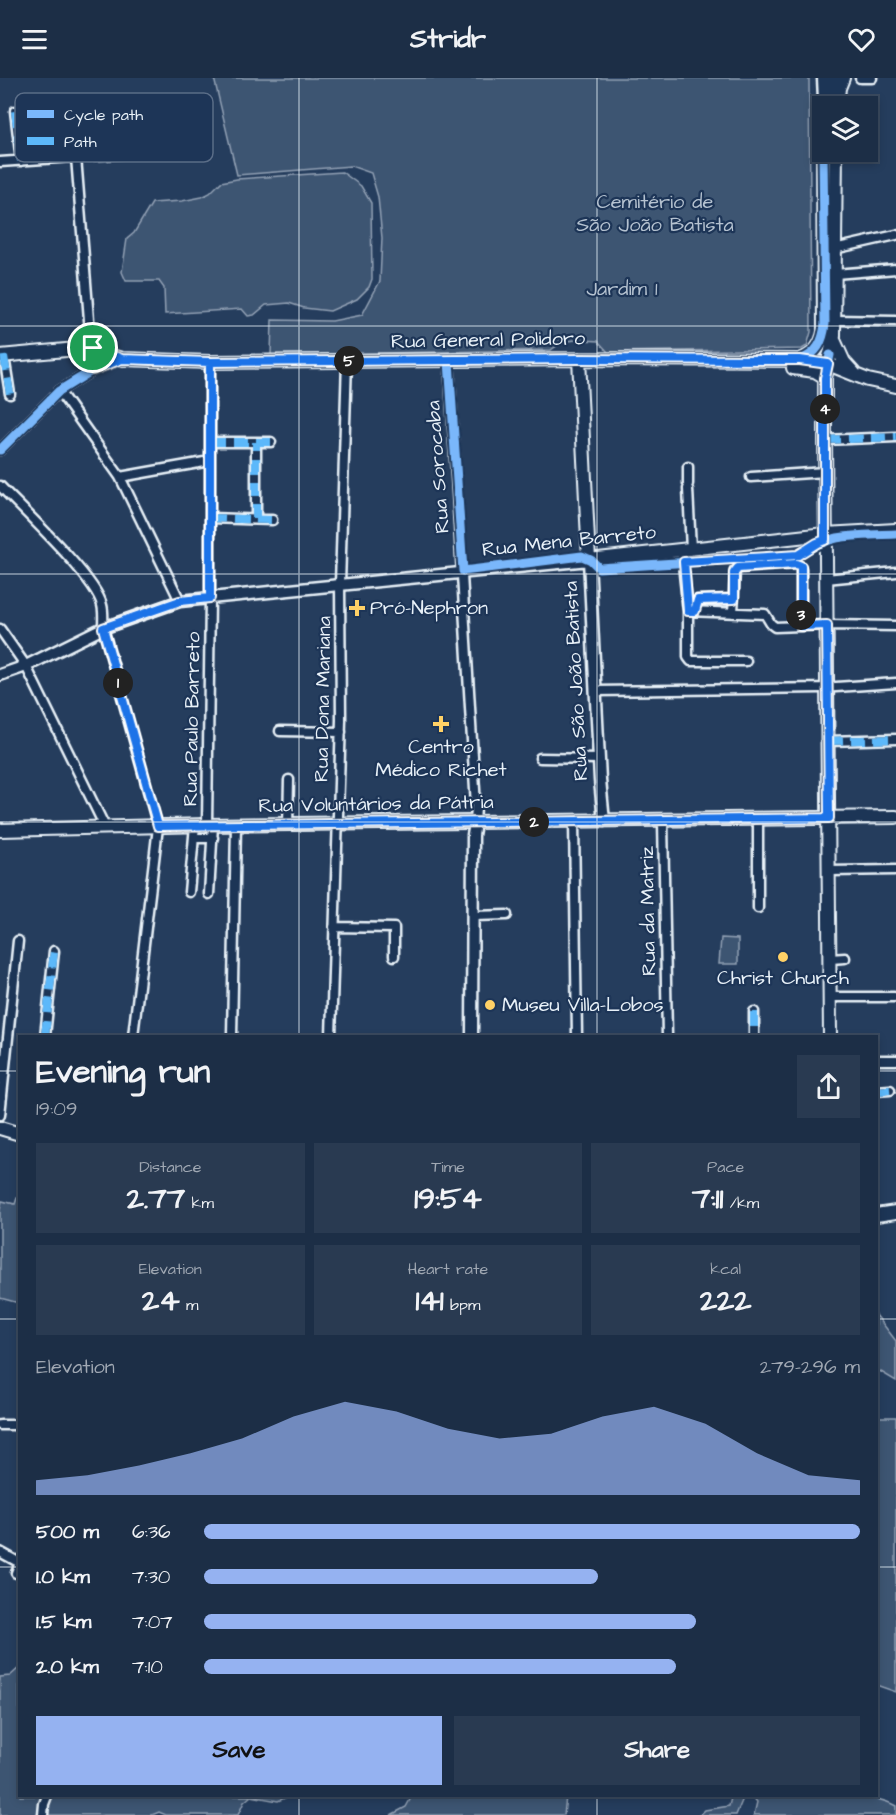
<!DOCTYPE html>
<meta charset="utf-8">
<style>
:root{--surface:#1c2e46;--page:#293a51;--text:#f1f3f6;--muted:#a0a8b3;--line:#3a4a5f;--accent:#95b2f1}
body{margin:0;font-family:"Architects Daughter",sans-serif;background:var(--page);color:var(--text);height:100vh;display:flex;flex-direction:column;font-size:22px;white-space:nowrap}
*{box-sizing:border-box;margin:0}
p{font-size:20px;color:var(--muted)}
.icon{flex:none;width:33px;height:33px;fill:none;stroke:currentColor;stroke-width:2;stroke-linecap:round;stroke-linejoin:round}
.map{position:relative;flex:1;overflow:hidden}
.side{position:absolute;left:18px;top:957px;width:860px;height:762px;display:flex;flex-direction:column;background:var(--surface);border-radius:0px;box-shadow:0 3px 9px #0003,0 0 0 2px var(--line)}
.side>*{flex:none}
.tools{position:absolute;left:812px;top:18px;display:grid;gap:12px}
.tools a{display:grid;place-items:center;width:66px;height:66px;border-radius:0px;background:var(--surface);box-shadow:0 3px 9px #0003,0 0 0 2px var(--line);font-size:30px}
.pin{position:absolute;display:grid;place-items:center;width:51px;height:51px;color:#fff;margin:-26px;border:3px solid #fff;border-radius:50%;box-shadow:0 2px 6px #0007}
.km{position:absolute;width:30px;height:30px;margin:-15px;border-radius:50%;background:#222;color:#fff;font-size:16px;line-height:30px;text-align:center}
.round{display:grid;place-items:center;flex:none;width:63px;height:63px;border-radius:0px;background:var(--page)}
.head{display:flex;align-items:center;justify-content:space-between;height:102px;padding:0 18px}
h1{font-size:33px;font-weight:800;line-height:45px}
.metrics{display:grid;grid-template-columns:repeat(3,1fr);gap:9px;height:102px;padding:6px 18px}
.metrics div{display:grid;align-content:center;border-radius:0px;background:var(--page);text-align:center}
.metrics b{font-size:30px;font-weight:800}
.metrics small{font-size:16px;font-weight:400}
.metrics p{font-size:16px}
.chart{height:168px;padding:12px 18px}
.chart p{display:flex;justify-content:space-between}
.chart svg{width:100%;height:108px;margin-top:6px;fill:var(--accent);opacity:.7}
.cta{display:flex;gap:12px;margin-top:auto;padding:12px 18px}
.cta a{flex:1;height:69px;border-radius:0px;background:var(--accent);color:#111;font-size:24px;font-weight:800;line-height:69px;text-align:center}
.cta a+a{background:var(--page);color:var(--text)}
ul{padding:0 18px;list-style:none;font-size:20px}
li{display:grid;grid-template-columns:96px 72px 1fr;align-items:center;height:45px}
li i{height:15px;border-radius:8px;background:var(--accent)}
header{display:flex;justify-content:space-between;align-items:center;height:78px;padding:0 18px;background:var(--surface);font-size:27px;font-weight:800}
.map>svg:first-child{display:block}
.green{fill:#3e5472;stroke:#93a2b5;stroke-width:1.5}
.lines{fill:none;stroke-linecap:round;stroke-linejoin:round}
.minor-casing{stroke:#e8f1f8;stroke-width:13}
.tertiary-casing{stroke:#e8f1f8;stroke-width:15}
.secondary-casing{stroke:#e8f1f8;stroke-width:16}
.minor{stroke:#1d3557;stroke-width:8}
.tertiary{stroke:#1d3557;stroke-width:10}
.secondary{stroke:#1d3557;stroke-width:12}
.quiet{stroke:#5cb8fa;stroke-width:8;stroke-dasharray:15 8;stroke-linecap:butt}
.cycleway-casing{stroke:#1d3557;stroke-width:13}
.cycleway{stroke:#7ab7fb;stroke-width:9}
.route-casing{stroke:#fff;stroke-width:12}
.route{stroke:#1a73e8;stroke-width:8}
.grid{fill:none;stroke:#e8f1f8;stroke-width:1.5;stroke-opacity:0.55}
.poi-dot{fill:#ffd166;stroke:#1d3557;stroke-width:2}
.labels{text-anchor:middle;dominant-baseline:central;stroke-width:4.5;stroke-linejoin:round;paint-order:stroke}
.park-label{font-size:20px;fill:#b5c2d0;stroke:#1d3557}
.street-label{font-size:20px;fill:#e8f1f8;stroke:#1d3557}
.poi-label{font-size:20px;fill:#e8f1f8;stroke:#1d3557;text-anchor:start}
.key{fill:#1d3557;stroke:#5a6d87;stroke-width:1.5}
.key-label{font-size:16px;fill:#e8f1f8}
</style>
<header><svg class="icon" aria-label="menu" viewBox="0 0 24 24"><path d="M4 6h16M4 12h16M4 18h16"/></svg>Stridr<svg class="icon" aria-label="heart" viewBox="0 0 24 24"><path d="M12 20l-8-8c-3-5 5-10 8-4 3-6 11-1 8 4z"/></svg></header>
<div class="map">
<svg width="896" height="1737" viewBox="0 0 896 1737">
<rect width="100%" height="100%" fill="#253d5d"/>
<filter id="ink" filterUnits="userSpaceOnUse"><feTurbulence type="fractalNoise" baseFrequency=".0167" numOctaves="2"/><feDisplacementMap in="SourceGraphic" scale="12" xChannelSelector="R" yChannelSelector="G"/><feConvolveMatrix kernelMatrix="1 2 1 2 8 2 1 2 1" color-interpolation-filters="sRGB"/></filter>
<g filter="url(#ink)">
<!-- green -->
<path class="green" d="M214 0H809L811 254 807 268 802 271 608 274 598 263C579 262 566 259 551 272L271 277 272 242 332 243 362 237 380 203 382 160 378 119 371 95 351 88 237 97Z
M342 94 361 108 371 125 372 201 369 209 357 221 330 233 304 230 289 225 266 227 254 237 248 238 242 231 165 236 164 210 159 203H126L122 194 127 161 134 155 152 125 182 123 202 119 210 115 221 104 237 101Z
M721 860 738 861V886H719Z
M17 1120H20L19 1225 0 1220V1132L2 1123 15 1126Z
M876 1237 896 1263V1303L876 1291Z
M876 1339H896V1614L876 1607Z
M19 1590 20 1718H302L287 1719 278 1723 251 1718 244 1724 238 1737H166L159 1734 152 1737H0V1599L10 1598Z
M412 1718H566L564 1737H391L406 1729Z
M725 1718H744L736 1737H700L705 1732 729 1728 731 1720Z
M752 1718C789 1717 865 1710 896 1728V1737H754L757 1724Z"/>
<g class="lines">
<defs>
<path id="minor" d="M822 0 823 21
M860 0H872
M15 33 21 83
M76 79 93 292
M0 84 204 70
M834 171 896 157
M835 196 896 191
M835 242 896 243
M4 278 10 316
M449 283 476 728 475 745
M59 313 120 399 180 523
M825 362 896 359
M210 364H271
M0 372 59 313 93 292 122 281
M688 389V406
M120 399 210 383
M751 399 825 394
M0 408C22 431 96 500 102 527 104 534 103 543 103 550L158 749 133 958
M688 411 691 471
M210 440 272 442
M256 441V364
M682 477 688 533
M826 501 896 494
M695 533 698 522 733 521
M733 535 735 492 738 490 796 486 801 490V548
M0 551 26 588 105 749
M746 583H691L688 579V533L765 536 771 546 775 549 827 547 896 548
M595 613 821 610 896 605
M280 653 341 654
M828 663 896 661
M540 680 599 681
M758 741V830
M574 743 577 958
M663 743 667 958
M207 747 210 520V284
M288 747 289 702
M195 760H213
M829 793 896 792
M189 814 195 747
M209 816 213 747
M474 838 507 837
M334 849 394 850V878
M830 881 845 880
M829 919H894
M754 934V958
M45 958 54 873
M232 958 236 747
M331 958 341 642 340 506 347 283
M876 982H896
M876 1013 890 1012
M0 1037 18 863
M0 1347H20
M0 1474 20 1485
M16 1495 20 1485
M43 1737 44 1726 47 1718"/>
<path id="tertiary" d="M0 597 26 588 103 550 180 523 589 482 600 702 604 743
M472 958 473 757 475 745"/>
<path id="secondary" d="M824 28 831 0
M837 28 839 10 843 0
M834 262 844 284 854 295
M0 278 88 270 122 281 210 284 579 281 800 282 828 286 868 302 896 308
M579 281 589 482 825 456 896 452
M800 282C814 277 821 268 824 254L823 74
M793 290 815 293 825 299
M0 752 207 747 896 739
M830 958 825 362V300L834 258 836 74
M0 1050 20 1056
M876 1137 896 1134"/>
</defs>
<!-- minor casing -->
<use href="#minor" class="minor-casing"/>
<!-- tertiary casing -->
<use href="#tertiary" class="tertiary-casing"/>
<!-- secondary casing -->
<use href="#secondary" class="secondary-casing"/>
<!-- minor -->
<use href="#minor" class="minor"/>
<!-- tertiary -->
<use href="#tertiary" class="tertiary"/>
<!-- secondary -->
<use href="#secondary" class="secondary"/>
<!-- quiet -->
<path class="quiet" d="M15 33 21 83
M4 278 10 316
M825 362 896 359
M210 364H271
M210 440 272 442
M256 441V364
M828 663 896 661
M754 934V958
M45 958 54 873
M876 1013 890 1012"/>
<defs>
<path id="cycleway" d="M449 283 463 493 582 478 591 482 599 490 798 477C834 454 855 458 896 456
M0 372 59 313 93 292 122 281 210 284 579 281 800 282C817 276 823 264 825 246L823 74
M825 456V300L830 277"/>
</defs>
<!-- cycleway casing -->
<use href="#cycleway" class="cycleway-casing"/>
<!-- cycleway -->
<use href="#cycleway" class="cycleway"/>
</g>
</g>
<g class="lines" filter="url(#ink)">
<defs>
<path id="route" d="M93 270 122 281 210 284V520L180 523 103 550 158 748 829 740 827 547 801 548V488L796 486 738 490 734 495V521L698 522 695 533H688L684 484 798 477 817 465 825 462V300L828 286 800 282H767L579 281 210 284 122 281 93 292V270"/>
</defs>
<!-- route casing -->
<use href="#route" class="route-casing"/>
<!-- route -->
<use href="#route" class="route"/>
</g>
<!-- grid -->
<path class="grid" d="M299 0V958M597 0V958M0 248H896M0 496H896M0 744H896M0 993H20M876 993H896M0 1241H20M876 1241H896M0 1489H20M876 1489H896M299 1718V1737M597 1718V1737"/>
<!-- markers -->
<g class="poi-dot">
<path d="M354 521h6v6h6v6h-6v6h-6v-6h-6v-6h6z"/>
<path d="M438 637h6v6h6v6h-6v6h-6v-6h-6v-6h6z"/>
<circle cx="783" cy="879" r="6"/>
<circle cx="490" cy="927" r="6"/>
</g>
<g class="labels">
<!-- park labels -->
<g class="park-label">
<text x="655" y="124">Cemitério de<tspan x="655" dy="23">São João Batista</tspan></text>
<text x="622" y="211">Jardim 1</text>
</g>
<!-- street labels -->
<g class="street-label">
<text transform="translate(488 262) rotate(-1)">Rua General Polidoro</text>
<text transform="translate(438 389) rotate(-94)">Rua Sorocaba</text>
<text transform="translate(569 463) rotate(-6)">Rua Mena Barreto</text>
<text transform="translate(576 603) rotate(-93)">Rua São João Batista</text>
<text transform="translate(323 621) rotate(-89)">Rua Dona Mariana</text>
<text transform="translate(192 641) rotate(-89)">Rua Paulo Barreto</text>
<text transform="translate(376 726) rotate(-1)">Rua Voluntários da Pátria</text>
<text transform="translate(648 833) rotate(-91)">Rua da Matriz</text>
</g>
<!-- poi labels -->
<g class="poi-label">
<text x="370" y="530">Pró-Nephron</text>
<text x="441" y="669" text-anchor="middle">Centro<tspan x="441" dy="23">Médico Richet</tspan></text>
<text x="783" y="900" text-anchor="middle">Christ Church</text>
<text x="502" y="927">Museu Villa-Lobos</text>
</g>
</g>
<!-- legend -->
<rect x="15" y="15" width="198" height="69" rx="9" class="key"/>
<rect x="27" y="32" width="27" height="8" fill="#7ab7fb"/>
<rect x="27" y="59" width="27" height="8" fill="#5cb8fa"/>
<g class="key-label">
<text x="64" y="42">Cycle path</text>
<text x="64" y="69">Path</text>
</g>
</svg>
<div class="tools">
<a><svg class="icon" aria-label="layers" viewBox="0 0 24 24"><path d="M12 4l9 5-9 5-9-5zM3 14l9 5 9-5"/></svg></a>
</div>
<div class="pin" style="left:93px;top:270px;background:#1e9e55"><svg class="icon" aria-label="arrive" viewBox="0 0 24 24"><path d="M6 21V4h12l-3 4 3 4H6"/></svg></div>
<b class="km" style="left:118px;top:605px">1</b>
<b class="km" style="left:534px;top:744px">2</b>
<b class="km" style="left:801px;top:537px">3</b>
<b class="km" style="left:825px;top:331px">4</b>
<b class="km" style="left:349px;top:283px">5</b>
<section class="side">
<div class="head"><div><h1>Evening run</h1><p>19:09</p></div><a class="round"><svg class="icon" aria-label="share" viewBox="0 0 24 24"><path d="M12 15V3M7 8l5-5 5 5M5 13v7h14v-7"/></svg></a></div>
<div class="metrics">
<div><p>Distance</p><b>2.77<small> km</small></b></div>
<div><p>Time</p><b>19:54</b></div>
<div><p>Pace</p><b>7:11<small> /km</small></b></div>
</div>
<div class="metrics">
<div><p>Elevation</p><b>24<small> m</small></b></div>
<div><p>Heart rate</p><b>141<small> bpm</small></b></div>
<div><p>kcal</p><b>222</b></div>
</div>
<div class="chart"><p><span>Elevation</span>279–296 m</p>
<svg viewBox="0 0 160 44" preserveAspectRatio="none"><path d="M0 44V38L10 36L20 32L30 27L40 21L50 12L60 6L70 10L80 17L90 21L100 19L110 12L120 8L130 15L140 27L150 36L160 38V44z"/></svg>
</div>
<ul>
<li><b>500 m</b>6:36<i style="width:100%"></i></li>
<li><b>1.0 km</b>7:30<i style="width:60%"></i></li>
<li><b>1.5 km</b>7:07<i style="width:75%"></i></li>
<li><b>2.0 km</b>7:10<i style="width:72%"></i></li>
</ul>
<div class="cta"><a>Save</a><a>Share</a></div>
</section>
</div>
